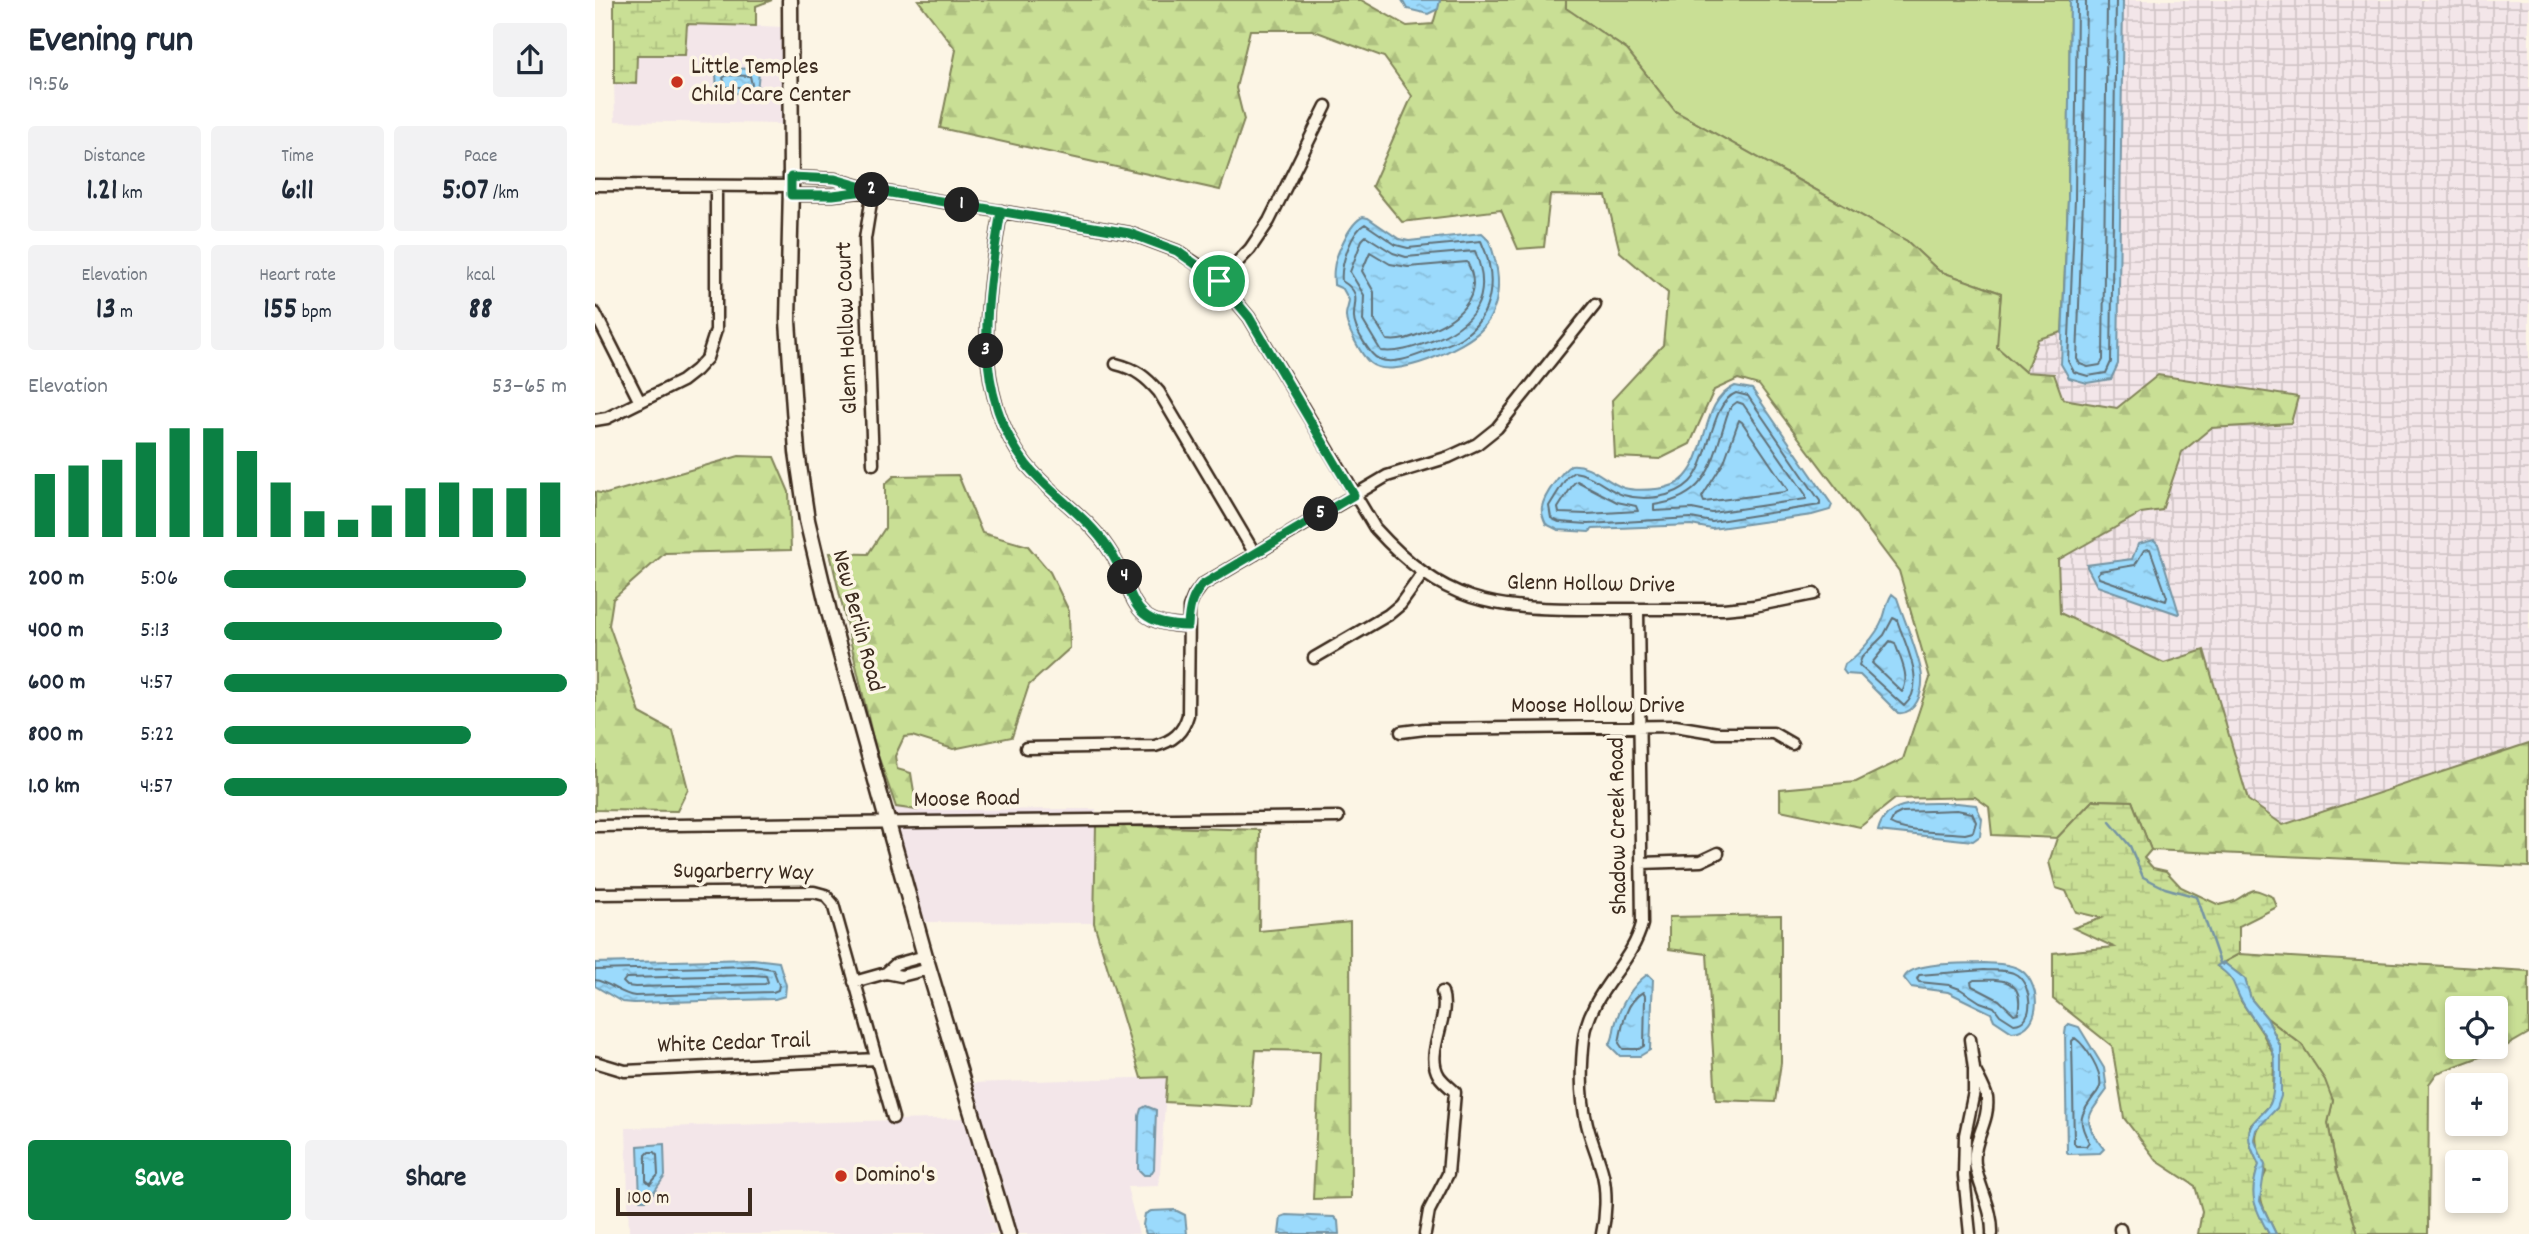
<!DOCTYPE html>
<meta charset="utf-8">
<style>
:root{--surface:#fff;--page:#f2f2f3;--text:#1f2937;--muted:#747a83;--accent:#0b8043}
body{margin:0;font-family:Dekko,sans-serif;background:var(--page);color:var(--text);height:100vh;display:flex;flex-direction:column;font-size:26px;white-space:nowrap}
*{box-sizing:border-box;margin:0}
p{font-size:23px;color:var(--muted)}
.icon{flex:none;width:38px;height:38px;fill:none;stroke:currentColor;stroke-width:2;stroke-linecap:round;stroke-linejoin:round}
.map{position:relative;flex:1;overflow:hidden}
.details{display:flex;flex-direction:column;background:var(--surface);width:595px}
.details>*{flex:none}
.buttons{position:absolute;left:1850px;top:996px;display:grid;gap:14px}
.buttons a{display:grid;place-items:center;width:63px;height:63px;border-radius:7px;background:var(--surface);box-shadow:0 4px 10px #0003;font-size:35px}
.scale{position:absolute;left:21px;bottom:18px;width:136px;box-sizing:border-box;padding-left:7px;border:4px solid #3b2a1e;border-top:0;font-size:19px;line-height:24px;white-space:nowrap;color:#3b2a1e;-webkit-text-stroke:5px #fcf5e5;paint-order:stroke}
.pin{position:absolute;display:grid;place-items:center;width:60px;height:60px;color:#fff;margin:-30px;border:4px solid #fff;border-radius:50%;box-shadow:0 2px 7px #0007}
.km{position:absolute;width:35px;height:35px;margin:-18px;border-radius:50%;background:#222;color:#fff;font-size:19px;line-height:35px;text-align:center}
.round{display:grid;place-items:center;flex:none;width:74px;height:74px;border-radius:7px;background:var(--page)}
.head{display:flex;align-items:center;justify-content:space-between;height:119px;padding:0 28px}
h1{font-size:38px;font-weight:700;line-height:52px}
.metrics{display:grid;grid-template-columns:repeat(3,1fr);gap:10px;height:119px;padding:7px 28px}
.metrics div{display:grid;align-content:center;border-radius:7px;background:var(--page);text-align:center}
.metrics b{font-size:30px;font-weight:700}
.metrics small{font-size:19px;font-weight:400}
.metrics p{font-size:19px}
.chart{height:196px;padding:14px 28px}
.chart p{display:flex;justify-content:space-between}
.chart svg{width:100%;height:126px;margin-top:7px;stroke:var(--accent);stroke-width:6}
.action{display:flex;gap:14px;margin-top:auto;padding:14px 28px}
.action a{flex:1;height:80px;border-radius:7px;background:var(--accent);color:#fff;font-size:28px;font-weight:700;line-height:80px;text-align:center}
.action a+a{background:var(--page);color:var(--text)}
ul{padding:0 28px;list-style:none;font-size:23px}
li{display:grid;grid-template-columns:112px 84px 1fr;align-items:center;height:52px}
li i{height:18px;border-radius:9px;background:var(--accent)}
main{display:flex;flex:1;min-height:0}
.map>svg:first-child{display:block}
.built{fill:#f3e6e9}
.industrial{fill:url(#industrial-grid)}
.grass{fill:#c9df95;stroke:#82845a;stroke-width:2}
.forest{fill:url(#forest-firs);stroke:#82845a;stroke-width:2;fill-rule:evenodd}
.wetland{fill:url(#wetland-marsh);stroke:#82845a;stroke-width:2}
.water{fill:url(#water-ripples);stroke:#7594a3;stroke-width:2}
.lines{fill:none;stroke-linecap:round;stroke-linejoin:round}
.shore{stroke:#617077;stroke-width:2}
.stream{stroke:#7594a3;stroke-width:2.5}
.street-casing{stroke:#3b2a1e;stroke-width:15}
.secondary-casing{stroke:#3b2a1e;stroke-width:19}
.street{stroke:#fcf5e5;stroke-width:10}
.secondary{stroke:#fcf5e5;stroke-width:14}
.route-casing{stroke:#fff;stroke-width:14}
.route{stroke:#0b8043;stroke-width:9}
.poi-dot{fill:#c8321e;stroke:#fcf5e5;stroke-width:2.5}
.labels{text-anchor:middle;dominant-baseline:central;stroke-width:7;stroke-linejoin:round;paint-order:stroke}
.poi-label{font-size:24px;fill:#3b2a1e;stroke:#fcf5e5;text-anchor:start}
.street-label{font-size:24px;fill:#3b2a1e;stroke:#fcf5e5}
</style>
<main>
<section class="details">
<div class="head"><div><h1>Evening run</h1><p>19:56</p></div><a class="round"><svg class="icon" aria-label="share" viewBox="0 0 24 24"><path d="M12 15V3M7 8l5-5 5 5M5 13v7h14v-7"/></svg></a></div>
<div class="metrics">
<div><p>Distance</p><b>1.21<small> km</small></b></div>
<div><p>Time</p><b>6:11</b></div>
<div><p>Pace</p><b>5:07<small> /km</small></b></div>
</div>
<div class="metrics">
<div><p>Elevation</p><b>13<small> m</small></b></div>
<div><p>Heart rate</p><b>155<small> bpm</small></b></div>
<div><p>kcal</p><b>88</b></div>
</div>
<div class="chart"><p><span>Elevation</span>53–65 m</p>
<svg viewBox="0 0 160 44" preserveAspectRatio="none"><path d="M5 44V22M15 44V19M25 44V17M35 44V11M45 44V6M55 44V6M65 44V14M75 44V25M85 44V35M95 44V38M105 44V33M115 44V27M125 44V25M135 44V27M145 44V27M155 44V25"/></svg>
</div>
<ul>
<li><b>200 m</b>5:06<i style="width:88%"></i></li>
<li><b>400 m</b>5:13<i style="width:81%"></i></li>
<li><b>600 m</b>4:57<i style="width:100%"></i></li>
<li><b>800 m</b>5:22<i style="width:72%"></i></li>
<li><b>1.0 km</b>4:57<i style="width:100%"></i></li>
</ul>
<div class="action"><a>Save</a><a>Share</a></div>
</section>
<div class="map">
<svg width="1934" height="1234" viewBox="0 0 1934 1234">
<defs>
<pattern id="industrial-grid" width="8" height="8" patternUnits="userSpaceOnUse" patternTransform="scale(1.75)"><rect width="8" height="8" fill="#f3e6e9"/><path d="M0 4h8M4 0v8" fill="none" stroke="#d1c5c7"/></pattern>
<pattern id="forest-firs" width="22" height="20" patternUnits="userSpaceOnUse" patternTransform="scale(1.75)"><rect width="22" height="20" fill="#c9df95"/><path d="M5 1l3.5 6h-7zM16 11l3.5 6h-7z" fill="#aec080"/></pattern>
<pattern id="wetland-marsh" width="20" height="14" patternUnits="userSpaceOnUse" patternTransform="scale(1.75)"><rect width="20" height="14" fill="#c9df95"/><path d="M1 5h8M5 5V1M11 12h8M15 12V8" fill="none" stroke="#aec080"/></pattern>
<pattern id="water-ripples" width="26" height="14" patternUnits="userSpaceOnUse" patternTransform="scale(1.75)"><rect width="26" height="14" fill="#9bdafc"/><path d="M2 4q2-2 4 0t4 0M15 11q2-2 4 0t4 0" fill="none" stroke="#86bbd8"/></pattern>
</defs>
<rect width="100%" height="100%" fill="#fcf5e5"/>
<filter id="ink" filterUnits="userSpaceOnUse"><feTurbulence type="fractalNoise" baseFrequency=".0143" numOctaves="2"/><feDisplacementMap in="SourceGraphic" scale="14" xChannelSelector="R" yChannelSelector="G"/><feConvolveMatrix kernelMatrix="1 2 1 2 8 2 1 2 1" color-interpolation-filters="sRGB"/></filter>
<g filter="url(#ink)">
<!-- built -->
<path class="built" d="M92 23 188 27 187 124 20 121 19 83 41 84 42 55Z
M301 807 322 810 501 809 499 923 329 922 297 812Z
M572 1077 564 1186 532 1187 544 1234H421L375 1083Z
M370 1118 385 1164 386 1184 402 1234H34L31 1128Z"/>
<!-- industrial -->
<path class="industrial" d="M1528 0H1934V743L1688 825 1653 800 1609 650 1569 663 1465 613 1463 560 1546 513 1567 509 1587 452 1616 427 1696 423 1563 375 1522 408 1467 399 1430 372 1443 338 1467 332 1466 364H1523Z"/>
<!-- grass -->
<path class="grass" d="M971 0H1475L1473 199 1467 332 1443 339 1430 372 1401 347 1406 293 1344 271 1312 241 1080 111 1032 50 970 8Z"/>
<!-- forest -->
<path class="forest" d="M323 0H766L812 26 838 24 845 0H971V8L1032 50 1080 111 1312 241 1344 271 1406 293 1402 347 1430 372 1459 374 1468 399 1522 408 1563 375 1703 397 1696 423 1616 428 1587 452 1567 510 1546 513 1463 560 1465 613 1569 663 1609 650 1653 800 1688 825 1934 743V867L1556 850 1537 801 1498 800 1462 838 1397 835 1394 807 1380 797 1300 799 1265 827 1185 810V789L1261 782 1308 759 1335 678 1304 571 1164 385 1143 379 1119 390 1095 444 1065 459 1020 457 1017 400 1068 345 1073 293 1025 252 1011 196 955 195 949 247 923 249 906 210 807 222 777 186 817 96 789 57 717 30H655L641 88 649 120 625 190 345 128 361 50Z
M144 456 179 457 194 492 196 550 70 553 18 599 14 625 45 713 78 731 93 789 82 811 0 810V492L11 494Z
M363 475 387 533 433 546 455 572 474 611 475 648 434 685 417 737 358 749 317 736 309 737 300 756 302 769 316 773 322 810 301 807 280 747 235 553 273 554 290 528V484L299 476Z
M501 825 665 830 664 931 755 922 756 1198 718 1199 725 1051 661 1050 656 1107 570 1102 572 1077 546 1078 499 923Z
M1186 915V1063L1180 1102 1121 1100 1112 954 1074 949V917Z
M1644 954 1934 971V1033L1906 1049 1842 1073 1834 1084 1833 1234H1763L1742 1170 1733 1123 1738 1100 1707 1045 1672 1018 1656 999 1650 979 1628 962ZM1862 1008H1900V1046H1862Z"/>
<!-- wetland -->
<path class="wetland" d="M19 0H177L161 6V26L92 24 90 55H42L41 84 19 83Z
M1498 800 1537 801 1556 850 1549 858 1558 868 1571 871 1586 887 1624 905C1629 903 1636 903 1641 900 1660 889 1655 886 1678 897L1682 907 1644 926V954L1622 966 1637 977 1646 1001 1668 1034 1679 1056 1678 1097 1674 1106 1655 1126V1145L1664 1165C1653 1194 1660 1208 1674 1234H1603L1607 1211 1600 1186 1562 1161 1529 1118 1517 1046 1458 999V953L1519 947 1478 928 1507 918 1481 912 1471 891 1461 888 1454 862 1462 838Z
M1672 1018 1707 1045 1730 1080 1738 1101 1733 1123 1742 1170 1763 1234H1681C1671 1211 1658 1198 1671 1172 1660 1141 1652 1131 1682 1108L1686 1048Z"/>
<!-- water -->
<path class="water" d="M807 0H845L843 9 833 14 812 9Z
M1475 0H1528L1523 364 1516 379 1492 383 1474 378 1466 364 1473 199Z
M125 68 161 69 164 72 162 91 155 94 122 92 121 73Z
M768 217 773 218 804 239 814 241 887 233C895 239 896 246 899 256 906 280 905 308 888 328 872 347 797 382 775 363 767 356 750 326 751 315 751 310 754 306 754 300L748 289 739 285C739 281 738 274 739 269 740 256 755 222 768 217Z
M1140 386 1157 389 1237 505 1235 510 1217 515 1117 529 1096 525 998 529 994 532 963 530 951 524C948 518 946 513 947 507 949 495 966 472 976 465 996 463 1011 482 1029 488 1040 491 1051 490 1061 489 1072 488 1083 485 1090 477 1114 451 1106 401 1140 386Z
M1559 540 1563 544 1584 613 1583 614 1502 586 1492 567V565L1537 559 1543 544Z
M1297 594 1302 598C1308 617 1326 659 1327 677 1328 692 1321 715 1303 713L1265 675 1251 674 1248 670 1250 664C1261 658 1282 634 1287 621 1291 612 1291 603 1297 594Z
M1362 803 1381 805 1387 819 1385 836 1378 841 1283 831C1291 796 1334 804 1362 803Z
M158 959 184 962 191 985 190 996 180 999 39 1003 27 1002 0 986V963Z
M1628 962 1650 979 1656 999 1672 1018 1686 1048V1096L1682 1108 1661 1130 1659 1139 1670 1165 1665 1201 1681 1234H1674C1659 1207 1653 1195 1664 1165 1660 1155 1653 1145 1654 1134 1654 1121 1669 1115 1675 1104 1679 1096 1681 1065 1679 1056 1675 1038 1658 1020 1649 1005 1636 985 1644 982 1622 966Z
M1389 963C1400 964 1412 963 1422 968 1446 978 1450 1030 1417 1032L1399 1020 1396 1013 1353 992 1316 987 1309 978C1316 961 1371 964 1389 963Z
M1053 974 1058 979 1055 1050 1045 1056H1025L1014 1045C1019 1039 1018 1033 1020 1025 1025 1006 1037 985 1053 974Z
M1474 1024 1484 1027 1509 1068 1512 1090C1492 1117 1486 1120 1509 1149L1505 1153 1474 1154 1472 1152 1470 1034 1471 1027Z
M551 1106 561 1110 559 1169 555 1175H549L543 1169 544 1116 546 1109Z
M69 1144 70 1176 53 1200H45L43 1146Z
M580 1210 590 1215 592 1234H551L548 1225 550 1214 556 1211Z
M691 1215 739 1217 743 1221 744 1234H684L686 1217Z"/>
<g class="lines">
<!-- shore -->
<path class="shore" d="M1482 0 1480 199 1473 361 1479 372 1493 376 1511 373 1516 362 1521 0
M1491 0 1488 199 1482 359 1485 364 1493 367 1505 365 1508 360 1512 0
M132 75 155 76 157 85 154 87H131L128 78Z
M770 224 801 245 813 248 886 241C902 275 900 316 866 338 856 344 843 348 831 352 818 357 798 365 784 359 775 356 759 328 759 318 758 302 768 294 747 281 745 266 756 232 770 224Z
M771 236 798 253 811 257 880 251C899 298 879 326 834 342 817 348 803 353 786 351L768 321 769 295 755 272 767 240Z
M775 252 795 264 813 267 872 262C891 298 861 321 830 332 817 337 806 342 792 340L779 319V292L767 271Z
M1141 393 1153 396 1225 501V505L1117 522 1096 518 993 524 964 522 956 518 954 506 972 477 979 472C997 474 1011 489 1028 495 1049 501 1079 498 1095 482 1116 461 1115 403 1141 393Z
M1142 402 1148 404 1211 495V499L1117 513 1097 509 1059 511V505C1109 498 1116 469 1129 425 1132 416 1133 407 1142 402Z
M1144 420 1147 422 1193 490 1190 492 1109 502 1107 497 1129 462Z
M982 481 1022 502 1041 506 1043 511 992 514 964 513 963 508 979 483Z
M1555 549 1572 597 1571 601 1504 578 1502 574 1505 571 1540 565 1549 550Z
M1298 618 1302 620C1310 645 1333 685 1309 706L1264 665 1267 657 1289 635Z
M1295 641 1300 643C1305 658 1316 678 1307 692L1277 663Z
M1362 810 1377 813 1381 822 1378 832 1370 834C1351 832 1310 833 1295 824L1299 816 1307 812Z
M0 970 158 966 178 969 184 985 183 990 178 992 40 996C25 994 14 982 0 980
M1389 970C1399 971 1413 969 1422 975 1437 986 1441 1023 1419 1024L1405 1015 1399 1007 1385 1002 1365 989 1354 985 1324 982 1322 979 1324 975Z
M157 975 171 976 173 982 170 984 40 987 32 986 28 982 31 978Z
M1379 980C1406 979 1430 978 1423 1013L1419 1014 1404 1000 1377 986 1376 982Z
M1048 992 1050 996 1049 1046 1044 1049H1028L1024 1043C1027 1026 1031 1001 1048 992Z
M1480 1038C1491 1046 1508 1072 1505 1087 1504 1089 1500 1095 1499 1096 1485 1116 1482 1120 1494 1142L1491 1146H1481L1479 1143 1477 1041Z
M54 1152H60L62 1155 63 1175 55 1184 51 1180V1155Z"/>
<!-- stream -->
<path class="stream" d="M1515 822 1535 846 1548 877 1570 888 1602 897 1625 963 1628 965"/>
<defs>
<path id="street" d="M196 177 240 179 278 190 534 233 582 251 606 267 624 281 654 317 780 528C849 604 896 609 994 609 1039 609 1083 609 1128 609L1159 606 1219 594
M0 185 196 186
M278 190 270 239 278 464
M196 195H238L274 191
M406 211C392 296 374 389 431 464 456 495 491 515 513 548 543 591 528 625 593 626
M624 281 655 249 674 221 731 106
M0 313 45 402
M521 364C541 369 551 377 564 392L660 554
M0 420 12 418 87 381 101 370 112 358 121 330V186
M719 658 793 615 805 605 828 573
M806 732 830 729 1080 726 1123 733H1178L1197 744
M431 748 560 746C578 741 588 733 593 715L594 608 599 596 607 585 792 476 854 457 882 444 902 428 1000 305
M0 826 743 817
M1046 863 1106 861 1123 853
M0 894 219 892 230 895 238 904 298 1118
M291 973 301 964 330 956
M259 982 291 973 306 976 334 969
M1375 1039 1379 1069V1092L1370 1135 1369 1176 1375 1234
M0 1062 30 1071 282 1059
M1381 1073C1385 1081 1390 1089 1392 1098 1395 1121 1377 1141 1380 1164 1384 1188 1398 1209 1397 1234
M1525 1229 1526 1234
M830 1234 834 1211 853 1174 860 1092C855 1087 848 1082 844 1076 829 1052 856 1019 847 992
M1007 1234C1011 1216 1012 1193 1008 1175 1004 1158 996 1141 992 1124 985 1097 986 1065 989 1038 996 990 1036 966 1047 924L1043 609"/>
<path id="secondary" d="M195 0 196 186 193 321 202 452 212 520 234 612 330 956 413 1234"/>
</defs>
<!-- street casing -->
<use href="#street" class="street-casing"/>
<!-- secondary casing -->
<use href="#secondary" class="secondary-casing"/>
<!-- street -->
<use href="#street" class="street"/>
<!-- secondary -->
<use href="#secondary" class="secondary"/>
</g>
</g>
<g class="lines" filter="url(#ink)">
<defs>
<path id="route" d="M624 281 582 251 534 233 278 190 238 195H196V177L240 179 278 190 406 211C392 296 374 389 431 464 456 495 491 515 513 548 543 591 528 625 593 626 594 609 596 598 607 585L759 495 654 317 624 281"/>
</defs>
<!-- route casing -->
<use href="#route" class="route-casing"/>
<!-- route -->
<use href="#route" class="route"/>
</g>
<!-- markers -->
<g class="poi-dot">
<circle cx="82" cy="82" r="7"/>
<circle cx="246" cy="1176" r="7"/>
</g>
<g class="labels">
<!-- poi labels -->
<g class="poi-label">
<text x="96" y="68">Little Temples<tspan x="96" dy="28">Child Care Center</tspan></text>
<text x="260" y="1176">Domino's</text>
</g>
<!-- street labels -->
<g class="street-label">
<text transform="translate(253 328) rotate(-92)">Glenn Hollow Court</text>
<text transform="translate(996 585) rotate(1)">Glenn Hollow Drive</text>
<text transform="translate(262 621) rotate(75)">New Berlin Road</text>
<text x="1003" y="707">Moose Hollow Drive</text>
<text transform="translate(372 800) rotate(-1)">Moose Road</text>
<text transform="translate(1024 826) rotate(-91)">Shadow Creek Road</text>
<text transform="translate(148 873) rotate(1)">Sugarberry Way</text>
<text transform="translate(139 1044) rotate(-2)">White Cedar Trail</text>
</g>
</g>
</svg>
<div class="buttons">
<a><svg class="icon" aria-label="locate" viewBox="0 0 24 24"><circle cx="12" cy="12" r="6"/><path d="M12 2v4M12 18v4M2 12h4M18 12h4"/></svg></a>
<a>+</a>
<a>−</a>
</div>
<div class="scale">100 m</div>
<div class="pin" style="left:624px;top:281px;background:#1e9e55"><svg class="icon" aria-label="arrive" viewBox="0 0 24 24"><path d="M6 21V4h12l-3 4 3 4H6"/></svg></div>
<b class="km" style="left:367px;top:205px">1</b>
<b class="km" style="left:277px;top:190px">2</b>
<b class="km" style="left:391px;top:351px">3</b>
<b class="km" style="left:530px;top:577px">4</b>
<b class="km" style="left:726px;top:514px">5</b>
</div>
</main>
